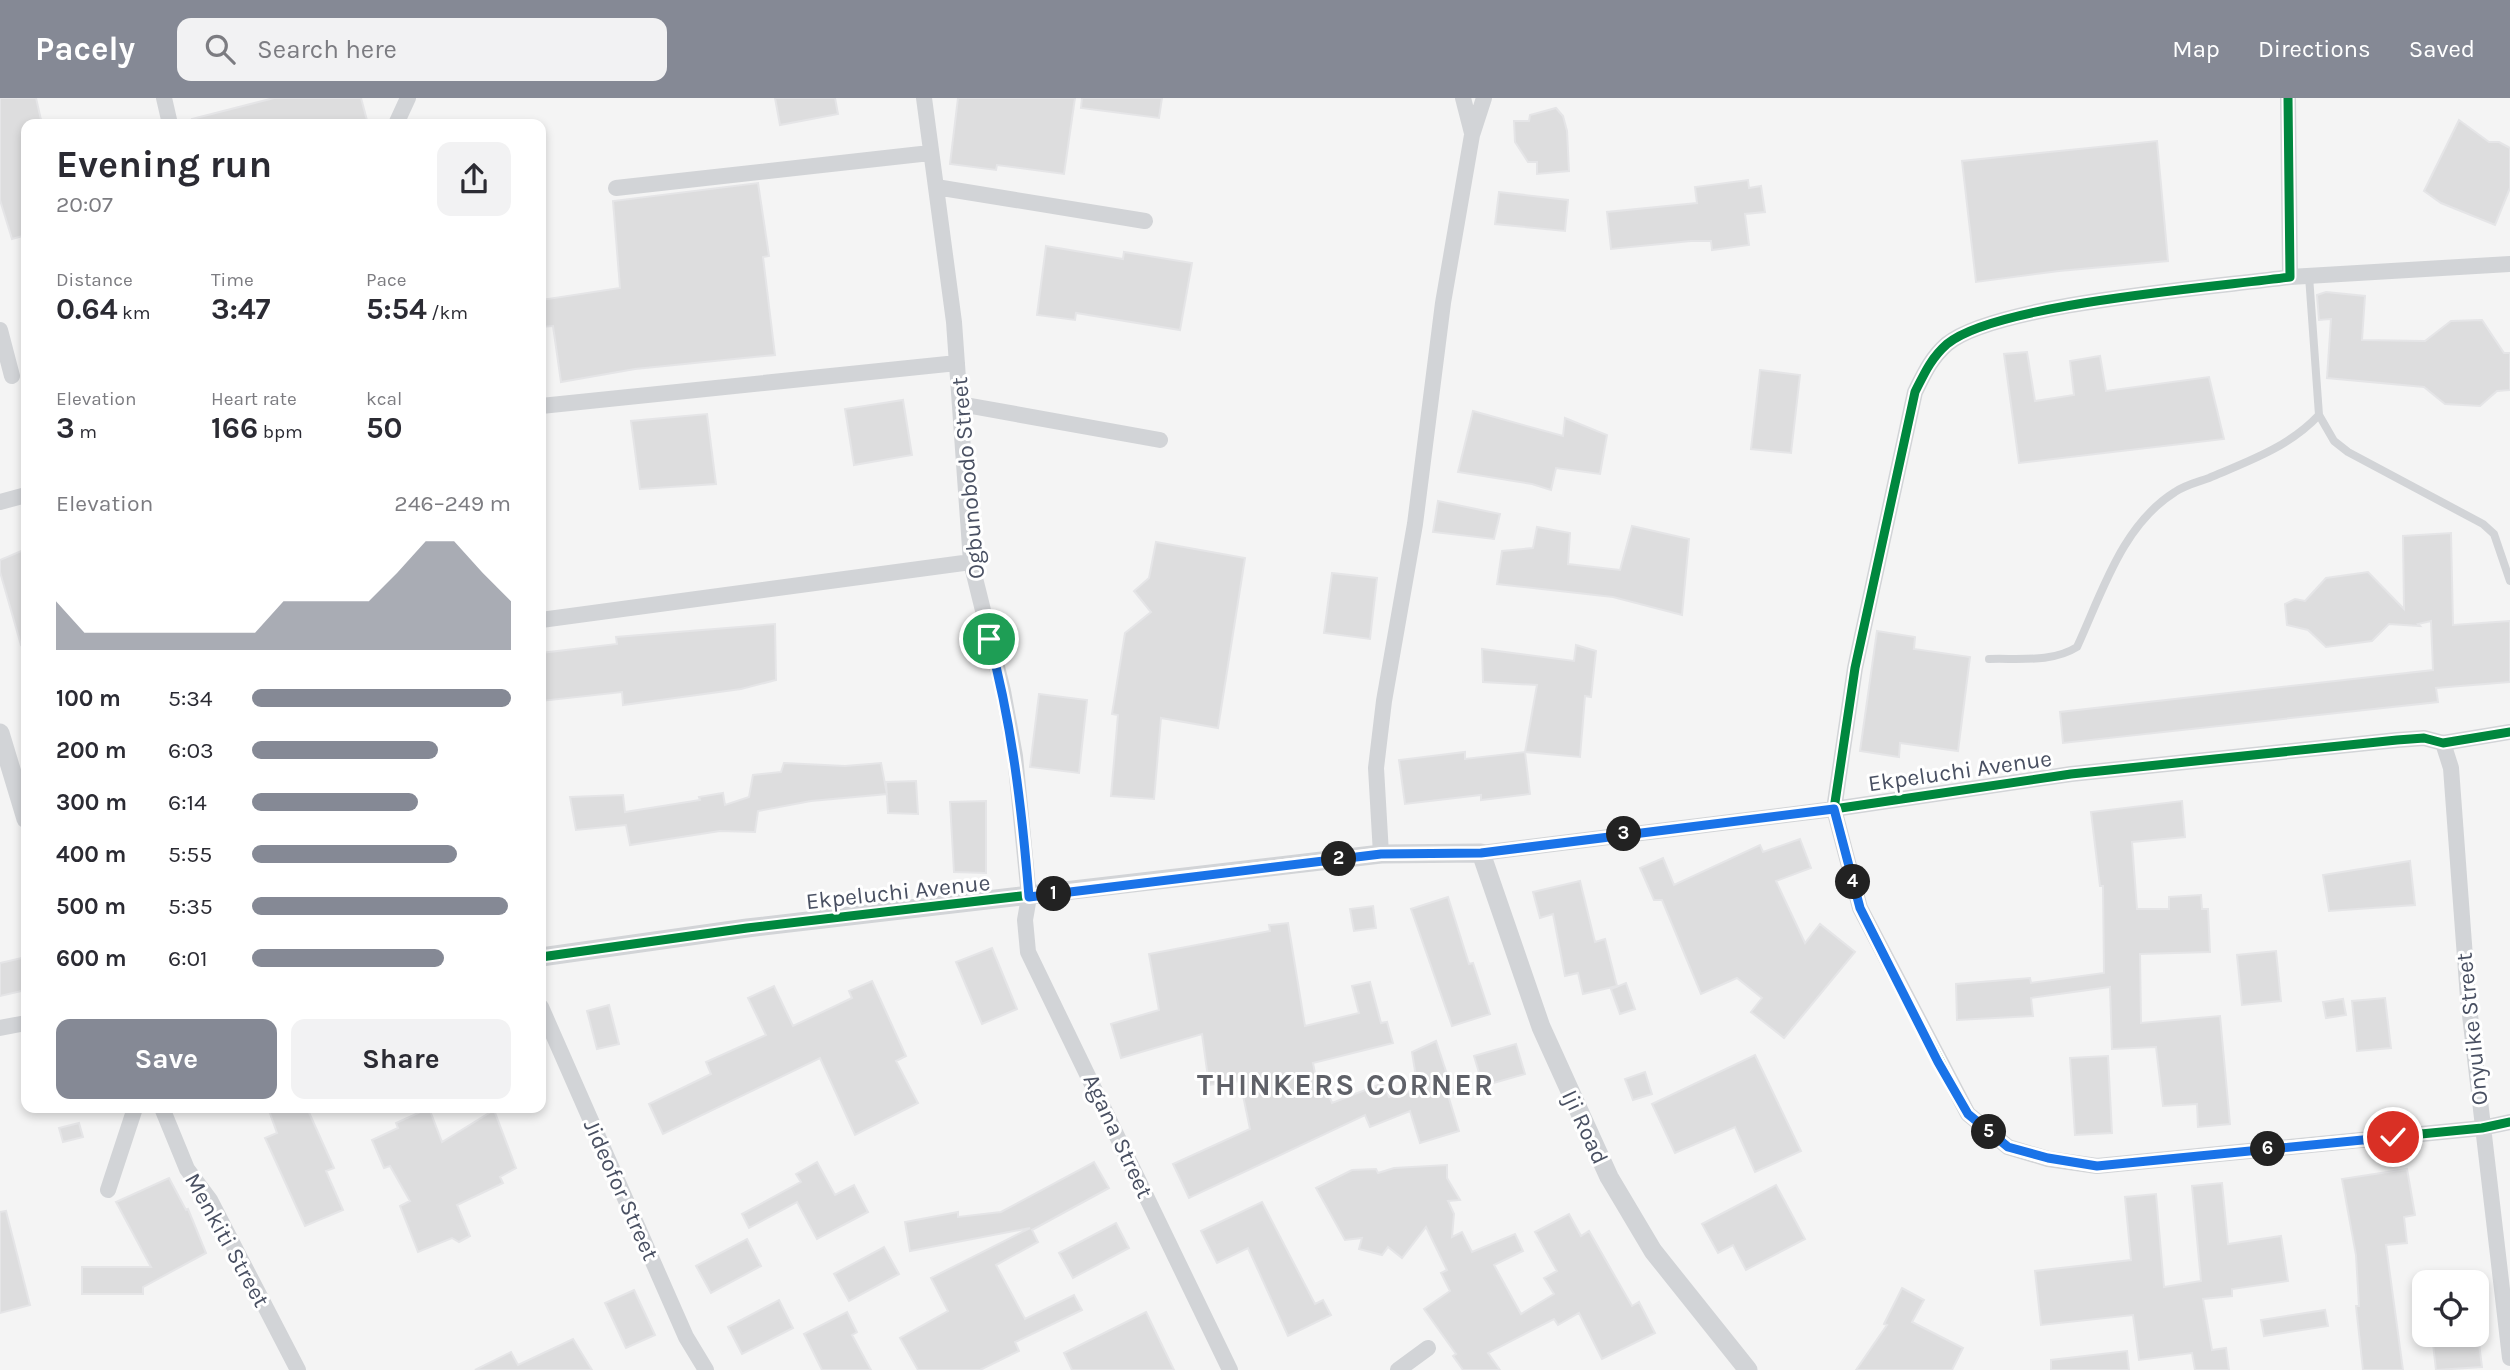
<!DOCTYPE html>
<meta charset="utf-8">
<style>
:root{--surface:#fff;--page:#f2f2f3;--text:#2b2b33;--muted:#7c7c81;--accent:#858995}
body{margin:0;font-family:Karla,sans-serif;background:var(--page);color:var(--text);height:100vh;display:flex;flex-direction:column;font-size:26px;white-space:nowrap}
*{box-sizing:border-box;margin:0}
p{font-size:23px;color:var(--muted)}
.icon{flex:none;width:38px;height:38px;fill:none;stroke:currentColor;stroke-width:2;stroke-linecap:round;stroke-linejoin:round}
.map{position:relative;flex:1;overflow:hidden}
.sheet{position:absolute;left:21px;top:21px;width:525px;height:994px;display:flex;flex-direction:column;background:var(--surface);border-radius:14px;box-shadow:0 4px 10px #0003}
.sheet>*{flex:none}
.fabs{position:absolute;left:2412px;top:1172px;display:grid;gap:14px}
.fabs a{display:grid;place-items:center;width:77px;height:77px;border-radius:14px;background:var(--surface);box-shadow:0 4px 10px #0003;font-size:35px}
.pin{position:absolute;display:grid;place-items:center;width:60px;height:60px;color:#fff;margin:-30px;border:4px solid #fff;border-radius:50%;box-shadow:0 2px 7px #0007}
.km{position:absolute;width:35px;height:35px;margin:-18px;border-radius:50%;background:#222;color:#fff;font-size:19px;line-height:35px;text-align:center}
.round{display:grid;place-items:center;flex:none;width:74px;height:74px;border-radius:14px;background:var(--page)}
.head{display:flex;align-items:center;justify-content:space-between;height:119px;padding:0 35px}
h1{font-size:38px;font-weight:700;line-height:52px}
.metrics{display:grid;grid-template-columns:repeat(3,1fr);gap:10px;height:119px;padding:7px 35px}
.metrics div{display:grid;align-content:center}
.metrics b{font-size:30px;font-weight:700}
.metrics small{font-size:19px;font-weight:400}
.metrics p{font-size:19px}
.chart{height:196px;padding:14px 35px}
.chart p{display:flex;justify-content:space-between}
.chart svg{width:100%;height:126px;margin-top:7px;fill:var(--accent);opacity:.7}
.primary-button{display:flex;gap:14px;margin-top:auto;padding:14px 35px}
.primary-button a{flex:1;height:80px;border-radius:14px;background:var(--accent);color:#fff;font-size:28px;font-weight:700;line-height:80px;text-align:center}
.primary-button a+a{background:var(--page);color:var(--text)}
ul{padding:0 35px;list-style:none;font-size:23px}
li{display:grid;grid-template-columns:112px 84px 1fr;align-items:center;height:52px}
li i{height:18px;border-radius:9px;background:var(--accent)}
header{display:flex;align-items:center;gap:42px;box-sizing:border-box;height:98px;padding:0 35px;background:var(--accent);color:#fff}
header strong{font-size:33px}
nav{display:flex;gap:38px;margin-inline-start:auto;font-size:24px}
.search{width:490px;height:63px;background:var(--page);display:flex;align-items:center;gap:18px;box-sizing:border-box;padding:0 24px;border-radius:14px;color:var(--muted);font-size:26px}
.map>svg:first-child{display:block}
.building{fill:#ddddde;stroke:#e5e5e7;stroke-width:2}
.lines{fill:none;stroke-linecap:round;stroke-linejoin:round}
.service{stroke:#d2d4d7;stroke-width:8}
.minor{stroke:#d2d4d7;stroke-width:16}
.tertiary{stroke:#d2d4d7;stroke-width:19}
.cycleway-casing{stroke:#fff;stroke-width:13}
.cycleway{stroke:#00873e;stroke-width:9}
.route-casing{stroke:#fff;stroke-width:14}
.route{stroke:#1a73e8;stroke-width:9}
.labels{text-anchor:middle;dominant-baseline:central;stroke-width:6;stroke-linejoin:round;paint-order:stroke}
.street-label{font-size:23px;fill:#495062;stroke:#fff}
.district-label{font-size:30px;font-weight:bold;letter-spacing:2px;fill:#5f6168;stroke:#fff}
</style>
<header>
<strong>Pacely</strong>
<div class="search"><svg class="icon" aria-label="search" viewBox="0 0 24 24"><circle cx="10" cy="10" r="6"/><path d="M15 15l6 6"/></svg>Search here</div>
<nav><a>Map</a><a>Directions</a><a>Saved</a></nav>
</header>
<div class="map">
<svg width="2510" height="1272" viewBox="0 0 2510 1272">
<rect width="100%" height="100%" fill="#f4f4f4"/>
<!-- building -->
<path class="building" d="M0 0H36L42 26H26V137L12 141 0 102Z
M274 0H361L368 26H193L192 21Z
M775 0H835L838 16 780 27Z
M958 0H1075L1064 76 997 67 996 72 950 66Z
M1082 0H1162L1159 20 1081 10Z
M1556 10 1563 18 1567 33 1569 73 1537 76V64H1528L1515 44 1514 23H1529L1530 17Z
M2459 22 2489 44H2499L2510 50V90L2495 127 2441 105 2424 93Z
M2157 43 2168 163 2059 173 1976 184 1962 63Z
M1748 82 1749 90 1761 88 1765 114 1745 116 1749 147 1712 152 1711 143H1691L1611 151 1607 114 1697 105 1695 89Z
M758 85 769 158 763 159 775 257 635 271 561 284 553 228 541 229V202L620 190 613 103Z
M1499 94 1568 102 1565 133 1495 126Z
M1046 148 1123 161 1124 154 1192 165 1180 232 1076 215 1075 222 1037 217Z
M2326 194 2365 198 2362 242 2425 243 2451 223 2482 222 2504 255H2510V292L2497 293 2480 308 2445 306 2424 289 2327 280 2331 221 2319 222 2317 197Z
M2027 254 2035 303 2074 297 2070 263 2100 258 2106 293 2209 279 2224 341 2019 365 2004 256Z
M1760 272 1800 277 1791 355 1751 351Z
M903 302 912 357 854 367 845 311Z
M1473 313 1563 338 1565 320 1607 337 1600 376 1556 370 1551 392 1532 386 1458 374Z
M707 316 716 386 640 391 631 323Z
M1438 403 1500 416 1494 441 1433 434Z
M1632 428 1689 441 1682 517 1613 499 1497 486 1502 453 1533 450 1537 429 1570 435 1568 466 1620 472Z
M2451 435 2453 527 2510 523V584L2436 590 2438 604 2063 645 2060 614 2433 572 2431 523 2418 526 2420 528 2389 526 2372 543 2326 549 2308 532 2287 527 2285 506 2295 501 2305 503 2326 480 2368 474 2404 511 2403 438Z
M1156 444 1245 460 1218 630 1161 620 1154 701 1111 698 1118 617 1112 616 1125 535 1151 514 1134 493 1149 480Z
M26 451V546L21 547 0 474V462Z
M1332 475 1377 480 1370 541 1324 535Z
M775 526 776 582 741 591 623 607 622 594 541 603V555L617 546 616 539Z
M1877 533 1915 539 1914 551 1970 559 1958 653 1900 645 1899 659 1860 653Z
M1576 547 1596 553 1591 599 1585 598 1580 659 1525 654 1537 587 1483 584 1482 551 1574 563Z
M1039 596 1087 602 1079 675 1030 669Z
M1465 654V661L1525 654 1530 696 1481 702V697L1405 706 1399 662Z
M784 665 845 668 881 665 887 696 811 703 758 713 755 734 720 733 630 747 626 727 576 732 570 699 623 697 625 714 700 702 699 699 723 695 725 707 749 699 753 677 781 674Z
M916 683 918 716 888 715 886 684Z
M986 703V775L954 774 950 704Z
M2182 703 2185 739 2132 744 2137 811H2169V799L2201 797 2202 811H2208L2210 854 2140 856 2141 925 2220 918 2230 1026 2198 1029 2197 1006 2163 1008 2156 949 2112 951 2110 889 2031 900 2033 918 1957 922 1956 886 2030 880 2031 885 2104 875 2103 788H2100L2091 714Z
M1800 741 1811 770 1776 783 1805 845 1820 826 1855 854 1784 940 1751 914 1762 900 1737 880 1701 896 1662 802H1654L1640 770 1663 760 1674 787 1760 747 1763 754Z
M2410 763 2415 807 2329 813 2323 777Z
M1580 783 1595 844 1605 841 1617 888 1583 896 1578 875 1565 878 1553 816 1540 820 1533 794Z
M1448 799 1469 866 1473 865 1490 916 1452 928 1411 811Z
M1373 808 1376 830 1354 833 1350 811Z
M1288 825 1305 928 1359 915 1352 888 1370 884 1381 925 1387 924 1393 945 1313 965 1319 996 1327 993 1332 1005 1383 985 1389 999 1418 992 1412 954 1436 943 1453 995 1448 997 1459 1033 1420 1045 1410 1013 1370 1029 1365 1017 1189 1100 1173 1066 1250 1031 1240 983 1209 987 1202 936 1121 960 1111 926 1159 912 1149 856 1270 833 1269 827Z
M992 850 1017 911 982 926 956 864Z
M2276 853 2281 903 2242 907 2237 857Z
M26 859V892L0 898V865Z
M872 883 906 958 896 963 918 1005 855 1037 820 960 663 1036 649 1006 711 976 706 964 766 937 748 900 774 888 793 928 852 900 849 893Z
M1626 885 1635 911 1620 916 1611 891Z
M2385 900 2391 950 2357 953 2352 903Z
M2343 901 2346 917 2326 920 2323 904Z
M609 907 619 946 597 951 587 913Z
M1516 946 1525 976 1483 988 1474 958Z
M1755 957 1801 1053 1755 1074 1735 1029 1675 1055 1652 1006Z
M2108 958 2112 1035 2075 1037 2070 960Z
M1645 974 1652 996 1633 1002 1625 981Z
M268 1010H307L334 1070 326 1073 343 1112 305 1128 265 1040 277 1035Z
M429 1010 442 1044 494 1012 516 1070 500 1079 503 1085 457 1107 470 1138 459 1144 452 1140 418 1154 400 1108 410 1103 390 1068 384 1070 372 1042 398 1030 396 1025Z
M79 1025 83 1039 63 1044 59 1030Z
M817 1064 835 1097 854 1087 868 1114 817 1141 797 1104 749 1130 742 1116 801 1084 796 1076Z
M1094 1064 1109 1090 1032 1132 1038 1144 996 1167 1025 1221 1074 1197 1082 1212 1015 1244 1019 1253 980 1272H918L900 1240 948 1213 931 1180 1030 1130 910 1153 905 1124 958 1114V1119L1001 1114Z
M1447 1067V1080L1460 1102 1448 1103 1454 1116 1452 1139 1462 1134 1472 1154 1515 1136 1523 1153 1494 1167 1521 1216 1554 1196 1544 1180 1557 1173 1535 1134 1569 1116 1581 1138 1589 1133 1632 1208 1639 1204 1655 1235 1602 1261 1579 1215 1558 1227 1554 1221 1488 1255 1500 1272H1463L1453 1258 1456 1256 1424 1211 1450 1193 1441 1175 1447 1172 1426 1129 1402 1160 1388 1149 1382 1157 1359 1151 1362 1140 1345 1142 1316 1090 1352 1072 1376 1071 1378 1075 1394 1070Z
M2407 1071 2415 1117 2404 1119 2407 1145 2386 1147 2403 1272H2363L2356 1208H2359L2356 1157 2342 1081Z
M169 1080 186 1112 188 1111 206 1155 143 1189V1196H82V1169H151L116 1104Z
M2222 1085 2228 1146 2281 1138 2288 1183 2232 1191V1198L2203 1201 2212 1252 2226 1250 2229 1272H2195L2192 1255 2139 1262 2133 1217 2041 1227 2035 1173 2131 1162 2125 1099 2156 1096 2164 1189 2201 1183 2192 1088Z
M1776 1087 1805 1141 1746 1172 1733 1147 1718 1155 1702 1126Z
M1262 1104 1315 1206 1323 1202 1331 1217 1288 1238 1248 1150 1217 1165 1201 1133Z
M6 1113 30 1207 0 1215V1114Z
M1116 1125 1129 1150 1073 1180 1059 1155Z
M747 1141 761 1168 711 1195 696 1168Z
M884 1149 899 1176 849 1203 834 1176Z
M1902 1190 1924 1202 1912 1224 1963 1250 1952 1272H1856L1887 1227 1884 1226Z
M634 1192 655 1237 626 1250 605 1205Z
M779 1202 793 1230 742 1256 728 1229Z
M2325 1212 2328 1228 2264 1238 2261 1222Z
M847 1214 857 1234 852 1237 871 1272H822L804 1236Z
M1146 1214 1174 1272H1072L1064 1255Z
M2432 1237H2478L2482 1269 2436 1272Z
M573 1241 592 1272H475L511 1254 518 1267Z
M2127 1253 2129 1272H2051V1262Z"/>
<g class="lines">
<!-- service -->
<path class="service" d="M2309 178 2319 317 2334 343 2348 354 2483 426 2494 436 2510 483
M1989 561C2018 560 2052 565 2077 549 2102 495 2122 427 2175 394 2185 387 2198 384 2209 380 2249 363 2289 349 2319 317"/>
<!-- minor -->
<path class="minor" d="M164 0 170 26
M924 0 954 224 971 464 1003 593 1015 658 1029 799 1025 822 1028 854 1230 1272
M1463 0 1472 35
M2288 0 2290 179C2219 189 1996 205 1947 246 1931 260 1924 276 1915 294L1855 570 1834 711 1860 810 1968 1016 2008 1049 2048 1061 2097 1068 2482 1030 2510 1024
M396 26 408 0
M936 89 1145 123
M616 90 930 55
M2290 179 2510 166
M0 232 12 278
M960 306 1160 342
M541 308 957 265
M0 404 26 397
M541 522 971 464
M2443 645 2451 670 2468 900 2510 1260
M1481 755 1834 711 2071 676 2397 642 2424 640 2443 645 2510 634
M1381 756 1376 670 1384 603 1415 426 1443 205 1472 37 1484 0
M541 909 686 1239 706 1272
M0 930 26 925
M162 1010 187 1071 210 1102 298 1272
M108 1092 135 1010
M1398 1272 1428 1250"/>
<!-- tertiary -->
<path class="tertiary" d="M0 635 26 721
M541 859 747 830 1381 756 1481 755 1541 929 1609 1079 1653 1153 1748 1272"/>
<defs>
<path id="cycleway" d="M2288 0 2290 179C2219 189 1996 205 1947 246 1931 260 1924 276 1915 294L1855 570 1834 711 1860 810 1968 1016 2008 1049 2048 1061 2097 1068 2482 1030 2510 1024
M541 859 747 830 1381 756 1481 755 1834 711 2071 676 2397 642 2424 640 2443 645 2510 634"/>
</defs>
<!-- cycleway casing -->
<use href="#cycleway" class="cycleway-casing"/>
<!-- cycleway -->
<use href="#cycleway" class="cycleway"/>
</g>
<g class="lines">
<defs>
<path id="route" d="M989 541C1012 625 1022 712 1029 799L1381 756 1481 755 1834 711 1860 810 1938 964 1968 1016 2008 1049 2048 1060 2097 1068 2393 1039"/>
</defs>
<!-- route casing -->
<use href="#route" class="route-casing"/>
<!-- route -->
<use href="#route" class="route"/>
</g>
<g class="labels">
<!-- street labels -->
<g class="street-label">
<text transform="translate(968 380) rotate(-95)">Ogbunobodo Street</text>
<text transform="translate(1960 673) rotate(-8)">Ekpeluchi Avenue</text>
<text transform="translate(898 794) rotate(-6)">Ekpeluchi Avenue</text>
<text transform="translate(2472 931) rotate(-96)">Onyuike Street</text>
<text transform="translate(1585 1029) rotate(65)">Iji Road</text>
<text transform="translate(1118 1038) rotate(65)">Agana Street</text>
<text transform="translate(621 1092) rotate(66)">Jideofor Street</text>
<text transform="translate(227 1142) rotate(61)">Menkiti Street</text>
</g>
<!-- district labels -->
<g class="district-label">
<text x="1346" y="987">THINKERS CORNER</text>
</g>
</g>
</svg>
<div class="fabs">
<a><svg class="icon" aria-label="locate" viewBox="0 0 24 24"><circle cx="12" cy="12" r="6"/><path d="M12 2v4M12 18v4M2 12h4M18 12h4"/></svg></a>
</div>
<div class="pin" style="left:989px;top:541px;background:#1e9e55"><svg class="icon" aria-label="arrive" viewBox="0 0 24 24"><path d="M6 21V4h12l-3 4 3 4H6"/></svg></div>
<div class="pin" style="left:2393px;top:1039px;background:#d93025"><svg class="icon" aria-label="check" viewBox="0 0 24 24"><path d="M5 12l5 5 9-10"/></svg></div>
<b class="km" style="left:1054px;top:796px">1</b>
<b class="km" style="left:1339px;top:761px">2</b>
<b class="km" style="left:1624px;top:736px">3</b>
<b class="km" style="left:1853px;top:784px">4</b>
<b class="km" style="left:1989px;top:1034px">5</b>
<b class="km" style="left:2268px;top:1051px">6</b>
<section class="sheet">
<div class="head"><div><h1>Evening run</h1><p>20:07</p></div><a class="round"><svg class="icon" aria-label="share" viewBox="0 0 24 24"><path d="M12 15V3M7 8l5-5 5 5M5 13v7h14v-7"/></svg></a></div>
<div class="metrics">
<div><p>Distance</p><b>0.64<small> km</small></b></div>
<div><p>Time</p><b>3:47</b></div>
<div><p>Pace</p><b>5:54<small> /km</small></b></div>
</div>
<div class="metrics">
<div><p>Elevation</p><b>3<small> m</small></b></div>
<div><p>Heart rate</p><b>166<small> bpm</small></b></div>
<div><p>kcal</p><b>50</b></div>
</div>
<div class="chart"><p><span>Elevation</span>246–249 m</p>
<svg viewBox="0 0 160 44" preserveAspectRatio="none"><path d="M0 44V27L10 38L20 38L30 38L40 38L50 38L60 38L70 38L80 27L90 27L100 27L110 27L120 17L130 6L140 6L150 17L160 27V44z"/></svg>
</div>
<ul>
<li><b>100 m</b>5:34<i style="width:100%"></i></li>
<li><b>200 m</b>6:03<i style="width:72%"></i></li>
<li><b>300 m</b>6:14<i style="width:64%"></i></li>
<li><b>400 m</b>5:55<i style="width:79%"></i></li>
<li><b>500 m</b>5:35<i style="width:99%"></i></li>
<li><b>600 m</b>6:01<i style="width:74%"></i></li>
</ul>
<div class="primary-button"><a>Save</a><a>Share</a></div>
</section>
</div>
